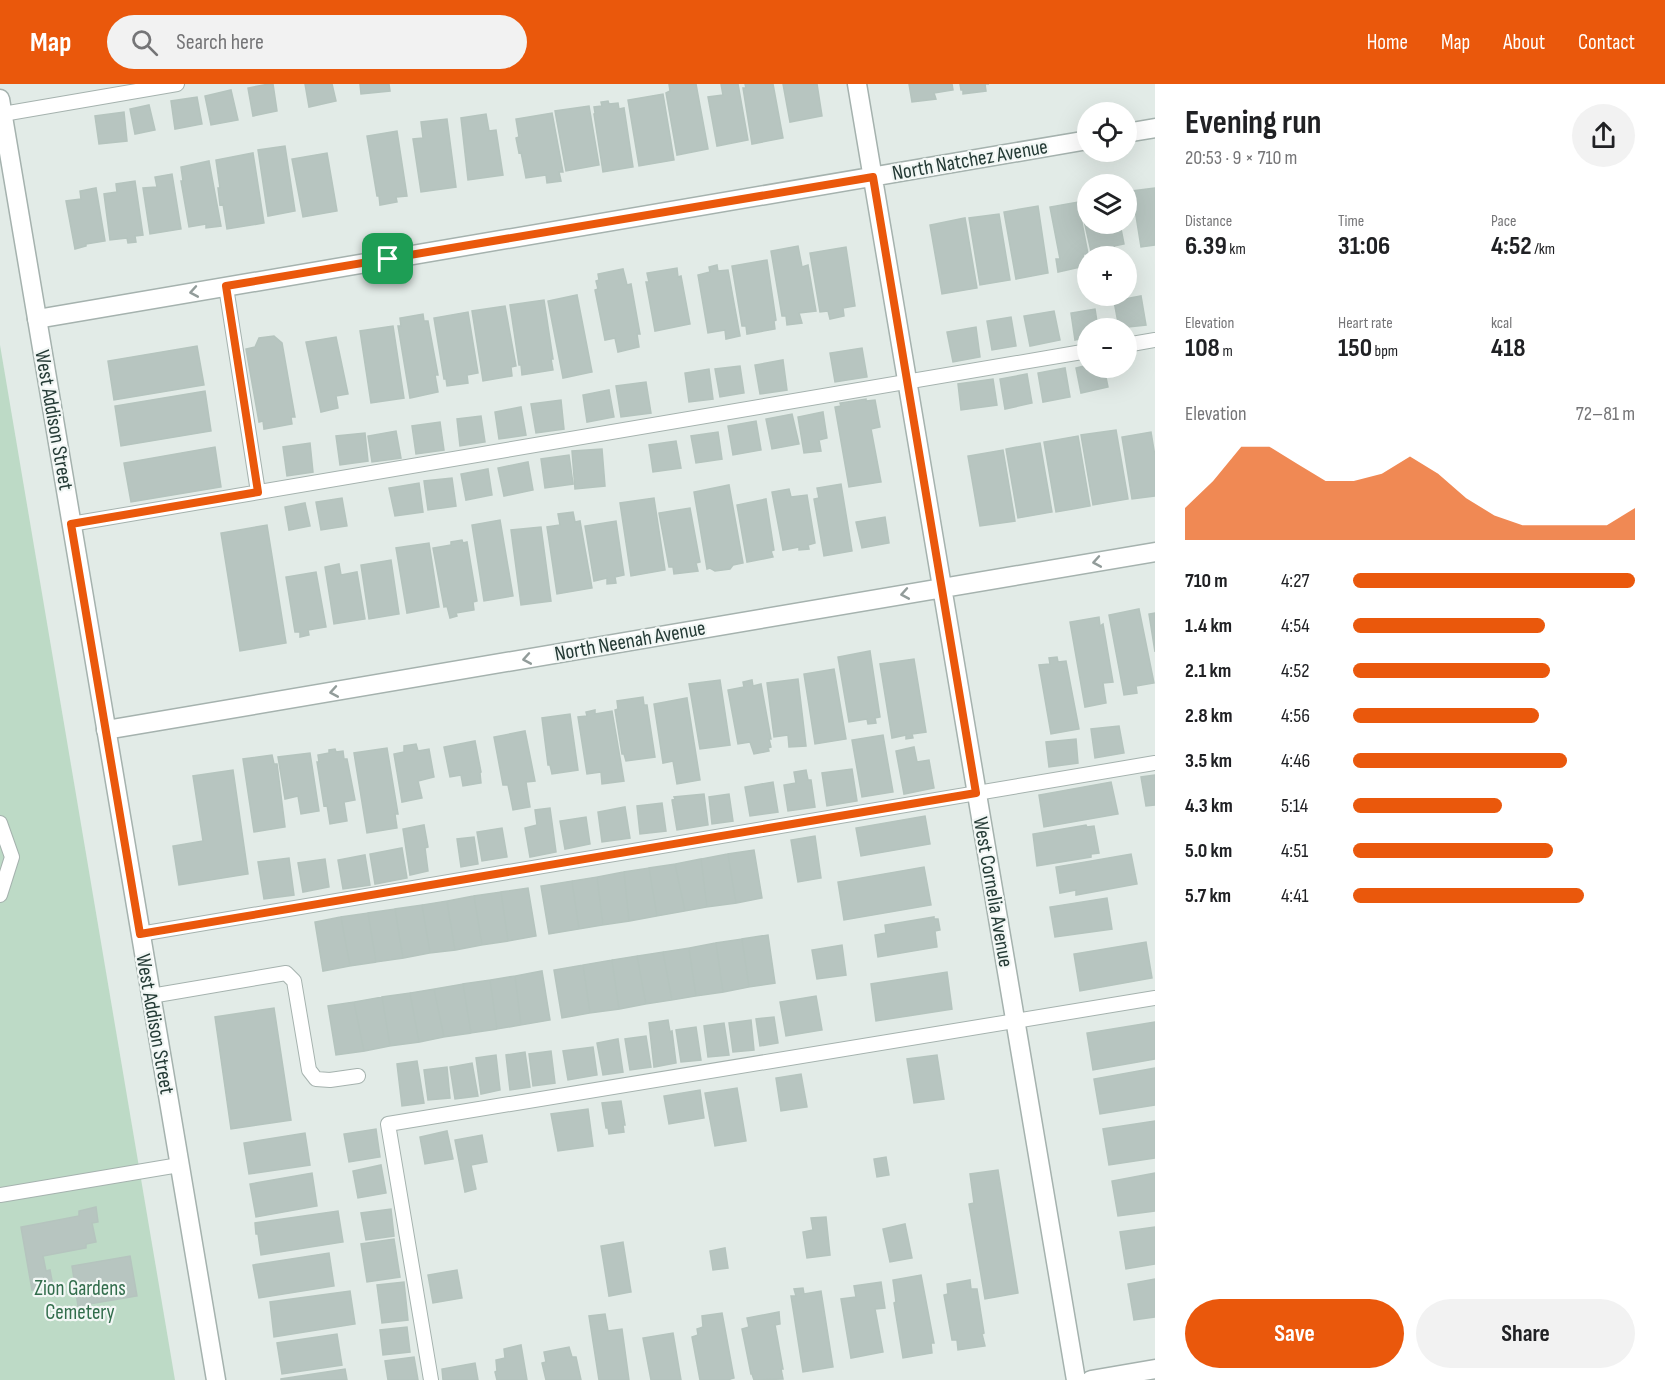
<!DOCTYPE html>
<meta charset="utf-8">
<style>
:root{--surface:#fff;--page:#f2f2f2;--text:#202124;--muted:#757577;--accent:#ea580c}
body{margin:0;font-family:"Sofia Sans Condensed",sans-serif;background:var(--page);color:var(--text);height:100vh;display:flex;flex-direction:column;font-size:22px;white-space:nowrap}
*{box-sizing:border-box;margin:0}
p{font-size:20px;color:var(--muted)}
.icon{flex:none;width:33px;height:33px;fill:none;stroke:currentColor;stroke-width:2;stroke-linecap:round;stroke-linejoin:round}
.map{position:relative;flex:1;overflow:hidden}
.sheet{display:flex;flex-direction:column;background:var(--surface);width:510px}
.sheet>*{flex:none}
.controls{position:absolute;left:1077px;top:18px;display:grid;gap:12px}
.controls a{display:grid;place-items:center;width:60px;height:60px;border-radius:50%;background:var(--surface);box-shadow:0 6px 24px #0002;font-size:30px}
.pin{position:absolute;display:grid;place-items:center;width:51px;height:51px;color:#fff;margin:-26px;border-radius:12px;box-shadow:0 3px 9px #0006}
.round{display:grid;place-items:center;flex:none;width:63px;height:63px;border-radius:32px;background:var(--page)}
.summary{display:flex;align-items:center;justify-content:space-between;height:102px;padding:0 30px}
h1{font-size:33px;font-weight:700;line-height:45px}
.metrics{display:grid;grid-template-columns:repeat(3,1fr);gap:9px;height:102px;padding:6px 30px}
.metrics div{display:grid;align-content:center}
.metrics b{font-size:26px;font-weight:700}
.metrics small{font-size:16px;font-weight:400}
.metrics p{font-size:16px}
.chart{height:168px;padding:12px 30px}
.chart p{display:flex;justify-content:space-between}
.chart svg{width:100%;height:108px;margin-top:6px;fill:var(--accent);opacity:.7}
.cta{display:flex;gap:12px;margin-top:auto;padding:12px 30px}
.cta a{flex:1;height:69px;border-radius:36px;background:var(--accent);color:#fff;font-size:24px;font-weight:700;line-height:69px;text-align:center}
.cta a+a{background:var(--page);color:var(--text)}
ul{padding:0 30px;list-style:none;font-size:20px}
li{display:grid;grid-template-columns:96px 72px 1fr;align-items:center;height:45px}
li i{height:15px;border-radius:8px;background:var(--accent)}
header{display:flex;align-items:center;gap:36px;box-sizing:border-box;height:84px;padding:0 30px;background:var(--accent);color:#fff}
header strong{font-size:28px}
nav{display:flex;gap:33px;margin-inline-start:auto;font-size:21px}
.search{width:420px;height:54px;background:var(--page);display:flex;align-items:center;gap:15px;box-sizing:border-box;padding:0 21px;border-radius:33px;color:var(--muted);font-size:22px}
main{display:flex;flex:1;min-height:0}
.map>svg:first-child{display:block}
.green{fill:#bddac6}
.building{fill:#b7c5c0;stroke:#b5c4be;stroke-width:1.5}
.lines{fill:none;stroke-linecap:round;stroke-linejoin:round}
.service-casing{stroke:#a5b2ae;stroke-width:16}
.minor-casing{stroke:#a5b2ae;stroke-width:21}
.tertiary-casing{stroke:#a5b2ae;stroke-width:21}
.service{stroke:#fff;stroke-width:14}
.minor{stroke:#fff;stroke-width:18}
.tertiary{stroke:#fff;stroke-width:18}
.oneway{stroke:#929c9a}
.route-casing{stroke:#fff;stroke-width:12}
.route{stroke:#ea580c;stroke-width:8}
.labels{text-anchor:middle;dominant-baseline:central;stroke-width:4.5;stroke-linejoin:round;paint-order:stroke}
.street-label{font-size:21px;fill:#243a35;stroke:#f2f7f5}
.park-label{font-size:21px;fill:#326d4c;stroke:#f2f7f5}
</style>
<header>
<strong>Map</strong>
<div class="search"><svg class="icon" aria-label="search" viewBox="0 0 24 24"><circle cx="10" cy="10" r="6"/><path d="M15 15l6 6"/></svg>Search here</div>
<nav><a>Home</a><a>Map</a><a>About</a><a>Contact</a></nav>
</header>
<main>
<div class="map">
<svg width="1155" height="1296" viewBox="0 0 1155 1296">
<rect width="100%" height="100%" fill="#e2ebe7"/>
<!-- green -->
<path class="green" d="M0 261 175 1296H0Z"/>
<!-- building -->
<path class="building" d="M269 0H273L277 27 253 32 248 4Z
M305 0H332L336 17 309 23Z
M360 0H389L390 7 361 10Z
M669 0H696L708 65 677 71 666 9 670 7Z
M721 0H738L748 56 717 62 708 13 723 11Z
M745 0H773L783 54 752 60 743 4H746Z
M783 0H817L822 32 790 38Z
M909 0H952L953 6 934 9 936 15 912 18Z
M960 0H989H985L986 7 963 10V6H961Z
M231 6 238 36 211 41 205 12Z
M663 10 674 76 639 82 628 16Z
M197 13 202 40 175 45 171 17Z
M608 17 609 20 618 19 619 25 624 24 633 83 603 88 594 30 595 29 594 23 602 22 601 18Z
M149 21 155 46 135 50 130 25Z
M589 22 599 81 566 87 555 27Z
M124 28 127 57 99 60 95 32Z
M552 29 563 88H559L561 97 547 99 546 91 526 94 521 68 519 69 516 54 519 53 516 35Z
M486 30 489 47 496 46 503 91 468 96 461 34Z
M447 35 456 103 421 108 413 55 423 54 421 38Z
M397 47 407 112 396 113 397 118 380 121 379 112H377L367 52Z
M285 62 295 127 268 132 258 66Z
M253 69 264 139 227 145 223 120 220 121 218 104H220L216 76Z
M327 69 337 127 303 133 292 75Z
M209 77 221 142 206 144V140L189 143 181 97H183L181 83Z
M172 90 181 145 150 150 143 104 157 103 155 93Z
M135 97 143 151 135 152 136 158 128 159 127 154 110 156 104 110 117 108 116 100Z
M96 104 105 157 86 160V162L75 165 66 117 81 115 80 107Z
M1155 104V161L1141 163 1132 107Z
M1078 118 1088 170H1083L1085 182 1058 188 1056 175H1060L1050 123Z
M1038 122 1048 189 1016 195 1004 128Z
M1088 122V140H1120L1124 160 1114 162 1115 169 1092 172 1081 123Z
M999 130 1010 196 980 201 969 134Z
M965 134 977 204 942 210 930 141Z
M798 162 802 183 808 181 816 227 799 229 802 239 787 241 786 232H782L771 167Z
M846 163 855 222 843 224 844 232 830 235 828 227 820 228 810 169Z
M767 176 776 236 774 237 775 245 747 250 746 242H742L732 182Z
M717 181 718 187 728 186 740 252 726 255 725 246 708 249 698 191 710 188 709 183Z
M677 184 678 193 681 192 690 240 655 247 646 198H649L647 189Z
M623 185 627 201 631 200 640 250H637L639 263 618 268 615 254 605 256 595 206 598 205 596 197 599 196 598 190Z
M577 211 592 288 563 294 548 217Z
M1141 212 1146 241 1119 244 1114 217Z
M544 216 553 275H551L553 286 522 291 521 281H519L510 221Z
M505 222 516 282 511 283 512 292 483 297 472 227Z
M1095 225 1098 244H1088V253L1075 256 1071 229Z
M1054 227 1060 256 1030 262 1024 232Z
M468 228 478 289 467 291 468 299 447 302 446 295H444L434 234Z
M423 230 424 237H428L438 291H435L438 308 410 314 398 242H401L400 234Z
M1011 233 1016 262 992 266 987 237Z
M393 242 404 314 371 319 360 247Z
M976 243 980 273 953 278 947 248Z
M274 252 282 259 295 333H291L292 340 264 345 263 337 259 338 246 265 255 263 259 254Z
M336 253 348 310 336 312 338 324 321 328 306 258Z
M197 262 204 301 114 316 108 277Z
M862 264 867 293 835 298 830 269Z
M783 276 787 306 760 310 755 281Z
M1088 281V284H1104L1108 303 1081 309 1076 284Z
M740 282 744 309 720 313 715 285Z
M1065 284 1070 313 1043 318 1038 289Z
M709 285 713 315 689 318 685 289Z
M1027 290 1032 319 1005 325 1000 295Z
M993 295 997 321 961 326 958 300Z
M646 298 651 329 621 333 616 302Z
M609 306 614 333 587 338 583 311Z
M205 307 211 347 121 362 115 322Z
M866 315V317L875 316 880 343 871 345 881 398 849 403 835 323 841 322 840 319Z
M561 316 564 345 536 349 531 320Z
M521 323 526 351 499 355 495 328Z
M823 328 827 354 819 356 821 367 804 369 798 333Z
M792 330 799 360 772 365 766 335Z
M481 332 485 358 460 362 457 335Z
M756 337 761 366 733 371 728 342Z
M440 338 444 366 416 370 412 342Z
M1116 346 1128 415 1093 421 1081 351Z
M396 347 401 374 372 378 368 352Z
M718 348 722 375 696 379 691 352Z
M1151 348 1155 372V412L1132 415 1122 353Z
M365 349 368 377 340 381 336 352Z
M1078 352 1090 422 1056 428 1044 358Z
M676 357 681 384 653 388 649 361Z
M310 359 313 388 287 392 283 363Z
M1040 359 1052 428 1018 434 1006 365Z
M215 363 221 403 131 418 124 379Z
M602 365 605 402 575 405 572 367Z
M1003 366 1015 437 980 442 968 372Z
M569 371 573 400 545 404 541 375Z
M528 378 533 406 504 412 498 384Z
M488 385 492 411 466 416 461 390Z
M452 394 456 422 428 426 424 397Z
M419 399 423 428 395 432 389 404Z
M841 400 852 467 824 472 814 415 819 414 817 404Z
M729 401 743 479 733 481 730 485 715 487 710 484 707 485 694 408Z
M789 405 791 413 807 411 815 459 808 461 809 465 799 466V463L783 466 772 408Z
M342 414 347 442 321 446 316 418Z
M654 414 665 486 631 492 620 419Z
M766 415 774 466 771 467 773 473 747 478 737 421Z
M305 419 310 442 289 446 285 423Z
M690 424 700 478 696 479 698 487 674 490 673 483H669L659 429Z
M573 428 575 438 580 437 592 504 557 510 547 443 560 441 558 430Z
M885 433 889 459 862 464 856 438Z
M500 436 513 512 484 517 472 441Z
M616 437 624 491 615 493 616 499 607 500V494L594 497 585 442Z
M267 441 286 559 240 567 221 449Z
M541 443 551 517 521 521 511 446Z
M462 456 463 459 467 458 477 517 473 518 474 526 456 529 457 532 450 534 447 522 444 523 433 464 451 461V458Z
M429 459 439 523 407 529 396 464Z
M391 476 399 530 369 535 361 481Z
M339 480 341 491 357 488 365 535 334 540 325 483Z
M316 488 326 543 308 546 309 551 300 553V548H295L286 493Z
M1139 525 1154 599 1136 602 1137 609 1124 611 1109 531Z
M1155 529V568L1149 530Z
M1099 533 1100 542 1103 540 1113 598 1103 599 1106 619 1085 623 1070 538Z
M870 567 880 633 875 634 876 639 868 640 867 635 849 638 838 573Z
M1057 573 1058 578 1066 577 1079 645 1051 650 1039 581 1050 580 1049 574Z
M914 575 926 648 912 650 913 654 906 655V651L892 654 880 580Z
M834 585 846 655 815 660 804 590Z
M798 595 806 662 789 663 788 651 774 653 767 599Z
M720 596 730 661 700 665 689 600Z
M752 596 753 602 761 600 771 655H769L771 663 768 664 769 667 754 670 750 658 738 660 728 606 744 603 743 598Z
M643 613 644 621H647L655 673 626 677 624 670H622L615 626 618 625 617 617Z
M687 614 700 696 677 700 673 677 663 679 654 620Z
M595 626V630L612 627 624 697 602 700 601 688 587 690 578 633 587 632 586 628Z
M570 630 578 686 552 690 550 681H548L542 634Z
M1119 642 1124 669 1095 674 1091 645Z
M525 647 535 697 526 698 530 723 513 726 508 701H503L494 653Z
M883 651 893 708 862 713 852 656Z
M1076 655 1078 679 1049 683 1046 658Z
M475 657 481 688 480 689 481 699 463 702 461 691 450 693 444 663Z
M416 660 418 667 429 665 434 693 418 697 422 714 402 718 394 670 404 668V662Z
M914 663 917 678 929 676 934 704 904 710 896 667Z
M387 664 398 730H395L397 744 367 749 354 669Z
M335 665 336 668 343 667 344 675H347L355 716 344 718 347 737 330 740 327 721 324 722 317 678H319L318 671 329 669V666Z
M310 669 319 727 301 730 298 712 285 715 278 673Z
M272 671 274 680H277L285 743 254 748 243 675Z
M852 685 857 717 827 722 822 689Z
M233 686 248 790 179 801 173 762 203 757 193 692Z
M806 686 808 696H811L815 723 788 727 784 701 796 699 794 688Z
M1155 691V721L1146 722 1141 693Z
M773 698 778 728 750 732 745 703Z
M1111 698 1118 730 1044 743 1039 711Z
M704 710 708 741 677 746 672 716 675 715 674 713Z
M729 710 733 737 712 740 709 713Z
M662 719 666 747 640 750 637 722Z
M625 723 630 754 602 758 598 728Z
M550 724 556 768 530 773 525 744 537 741 535 726Z
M925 732 930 760 861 772 856 744Z
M586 733 590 760 565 765 560 737Z
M424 741 428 763 425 764 428 787 410 791 403 745Z
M1086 741 1087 743 1094 742 1099 769 1091 770V773L1037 782 1033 750Z
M502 744 507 773 482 777 477 748Z
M815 752 821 794 798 798 791 756Z
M474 753 478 780 461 783 457 755Z
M402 764 407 794 375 800 370 770Z
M754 766 762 814 736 819 728 770Z
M728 770 736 819 707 823 701 775Z
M1131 770 1137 800 1076 811V806L1060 809 1056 783Z
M365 771 370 801 343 805 338 776Z
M289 774 294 811 264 815 258 778Z
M325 775 329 803 303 808 298 779Z
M701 775 707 823 685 827 675 780Z
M675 780 685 827 657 832 649 784Z
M924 783 931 821 844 836 838 798Z
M649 784 657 832 629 837 624 788Z
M624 788 629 837 603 841 597 793Z
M597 793 603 841 579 845 572 797Z
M572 797 579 845 549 850 541 802Z
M528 804 536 852 508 857 501 808Z
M501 808 508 857 482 861 474 812Z
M474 812 482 861 455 866 447 817Z
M1107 814 1112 845 1055 853 1050 823Z
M447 817 455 866 430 869 422 821Z
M422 821 430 869 403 874 395 825Z
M395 825 403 874 376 878 368 829Z
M368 829 376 878 350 882 341 833Z
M341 833 350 882 323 887 315 838Z
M934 833V835H938L940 846 935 847 937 863 878 873 875 851 886 849 885 841Z
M768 851 775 899 749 903 742 855Z
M742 855 749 903 723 908 716 859Z
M1146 858 1152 894 1080 907 1074 870Z
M716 859 723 908 696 912 689 864Z
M842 861 846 891 817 895 812 866Z
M689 864 696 912 672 916 663 868Z
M663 868 672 916 646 920 637 872Z
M637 872 646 920 619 925 612 876Z
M612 876 619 925 590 929 583 881Z
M583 881 590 929 562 934 554 886Z
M542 887 550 936 521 941 515 892Z
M947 888 952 925 876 937 871 900Z
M515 892 521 941 497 945 490 896Z
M490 896 497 945 471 949 463 900Z
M463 900 471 949 444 953 434 905Z
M434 905 444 953 419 958 410 909Z
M410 909 419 958 390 962 382 913Z
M816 912 822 946 786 952 780 918Z
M382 913 390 962 364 967 354 918Z
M354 918 364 967 336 971 328 922Z
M274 924 291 1036 231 1045 215 933Z
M774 933 778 959 760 962 756 935Z
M668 936 670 948 672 947 676 979 654 983 649 939Z
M751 936 754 966 733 968 729 939Z
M1155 938V975L1093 986 1087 949Z
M724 939 729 971 708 973 704 942Z
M696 943 701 976 681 978 676 946Z
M646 952 651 983 630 986 625 955Z
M618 955 623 988 603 991 597 959Z
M593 963 597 991 568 996 563 967Z
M551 967 555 999 533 1002 529 970Z
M525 968 530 1003 510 1006 506 971Z
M496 971 500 1006 481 1010 476 974Z
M937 971 944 1015 914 1019 907 975Z
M417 977 424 1019 402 1022 397 980Z
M472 979 478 1012 455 1015 450 983Z
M447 983 450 1014 428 1016 424 986Z
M1155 984V1021L1100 1030 1094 995Z
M801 990 807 1023 781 1027 776 994Z
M737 1004 746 1057 715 1062 705 1009Z
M700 1006 704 1034 669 1040 664 1012Z
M621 1017 625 1041H623L624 1048 609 1050 608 1044H606L602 1019Z
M588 1025 593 1062 558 1067 551 1030Z
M1155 1037V1074L1109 1081 1103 1045Z
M376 1045 380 1073 349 1078 344 1050Z
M447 1047 453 1075 425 1080 420 1053Z
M305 1049 310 1081 249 1090 244 1059Z
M482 1051 487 1078 471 1081 476 1105 465 1108 455 1056Z
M886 1073 889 1091 877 1093 874 1075Z
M381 1081 386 1109 358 1114 353 1087Z
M998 1086 1018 1209 985 1215 969 1120 974 1119 970 1090Z
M312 1089 317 1122 256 1133 250 1100Z
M1155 1089V1127L1118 1132 1112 1097Z
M96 1123 98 1138 92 1139 96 1158 86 1160V1164L43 1172 46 1187 50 1186 53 1202 32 1206 21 1143 79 1132V1127Z
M391 1125 394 1152 366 1156 361 1129Z
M338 1127 343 1158 261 1171 258 1150H256L255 1139Z
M826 1133 830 1171 807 1174 803 1148 813 1146 811 1134Z
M905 1140 912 1174 890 1178 883 1145Z
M1155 1143V1180L1126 1185 1120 1148Z
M394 1155 400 1193 367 1198 361 1160Z
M623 1158 631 1208 609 1212 601 1162Z
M725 1164 728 1184 713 1186 710 1167Z
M329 1169 334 1202 259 1214 253 1181Z
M130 1172 137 1212 78 1222 72 1182Z
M457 1186 462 1214 433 1219 428 1191Z
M921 1191 934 1259H931L932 1269 903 1274 894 1219 896 1218 893 1196Z
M1155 1195V1233L1134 1236 1128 1200Z
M970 1196 971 1205H977L984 1249 982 1250 985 1262 958 1266 957 1256H952L944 1211 948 1210 947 1200Z
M404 1198 408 1236 382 1239 377 1201Z
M881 1198 885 1224 875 1225 883 1268 851 1274 841 1215 856 1213 854 1202Z
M803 1204 804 1210 821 1207 833 1283 803 1288 791 1212H796L794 1205Z
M350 1207 355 1240 274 1253 270 1218Z
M779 1228 780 1240 775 1241 783 1285H781L783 1295 754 1296 752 1290H751L742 1245 749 1243 747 1234Z
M722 1229 734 1294 730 1295V1296H700L692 1253 698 1251 697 1245 703 1243 702 1232Z
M605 1230 608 1247 622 1245 629 1296H599L589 1232Z
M407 1243 410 1268 383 1271 380 1246Z
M673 1249 681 1296H651L643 1254Z
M337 1250 342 1281 282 1290 277 1259Z
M521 1261 527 1296H497L495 1288 497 1287 496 1276 505 1274 504 1265Z
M569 1263 572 1273H576L581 1296H546L542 1279 546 1278 544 1268Z
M414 1273 418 1296H388L385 1277Z
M475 1279 478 1296H443L442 1285Z
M345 1285 347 1296H281V1295Z"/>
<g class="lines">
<defs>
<path id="service" d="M3 30 177 0
M226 203 258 408
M1126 261 1155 256
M71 440 1088 267
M0 739 12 773 0 811
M140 850 1155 679
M151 912 286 889 294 897 309 986 316 995 330 996 358 992
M0 1111 179 1081
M431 1296 388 1040 1155 914"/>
<path id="minor" d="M857 0 1076 1296
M1126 49 1155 44
M37 235 1088 56
M106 646 1155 468
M1091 1296 1155 1285"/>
<path id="tertiary" d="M0 15 216 1296"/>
</defs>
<!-- service casing -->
<use href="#service" class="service-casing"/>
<!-- minor casing -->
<use href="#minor" class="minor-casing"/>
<!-- tertiary casing -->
<use href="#tertiary" class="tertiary-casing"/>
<!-- service -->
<use href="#service" class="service"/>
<!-- minor -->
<use href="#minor" class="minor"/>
<!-- tertiary -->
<use href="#tertiary" class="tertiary"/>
</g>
<!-- one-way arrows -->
<defs><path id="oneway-chevron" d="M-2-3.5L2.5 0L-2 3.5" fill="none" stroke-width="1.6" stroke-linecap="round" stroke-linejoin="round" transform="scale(1.5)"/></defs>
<g class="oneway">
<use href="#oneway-chevron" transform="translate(194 208) rotate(170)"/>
<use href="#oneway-chevron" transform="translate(1097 478) rotate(170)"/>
<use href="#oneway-chevron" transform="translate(905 510) rotate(170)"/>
<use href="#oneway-chevron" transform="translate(527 575) rotate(170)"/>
<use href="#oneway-chevron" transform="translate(334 608) rotate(170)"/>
</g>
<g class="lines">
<defs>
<path id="route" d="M873 93 976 709 140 850 71 440 258 408 226 202Z"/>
</defs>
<!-- route casing -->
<use href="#route" class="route-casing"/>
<!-- route -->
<use href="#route" class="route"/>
</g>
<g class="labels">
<!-- street labels -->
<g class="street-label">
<text transform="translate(970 76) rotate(-10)">North Natchez Avenue</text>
<text transform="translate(54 336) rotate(80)">West Addison Street</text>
<text transform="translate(630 557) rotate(-10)">North Neenah Avenue</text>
<text transform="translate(993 808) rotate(80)">West Cornelia Avenue</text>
<text transform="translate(155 940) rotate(80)">West Addison Street</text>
</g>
<!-- park labels -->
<g class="park-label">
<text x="80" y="1204">Zion Gardens<tspan x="80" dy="24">Cemetery</tspan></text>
</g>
</g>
</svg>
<div class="controls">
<a><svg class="icon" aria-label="locate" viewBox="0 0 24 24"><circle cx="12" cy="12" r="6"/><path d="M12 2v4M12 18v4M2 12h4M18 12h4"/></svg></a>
<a><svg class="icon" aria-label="layers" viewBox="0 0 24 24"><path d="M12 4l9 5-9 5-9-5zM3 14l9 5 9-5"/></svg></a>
<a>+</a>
<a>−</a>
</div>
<div class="pin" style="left:388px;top:175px;background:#1e9e55"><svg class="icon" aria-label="arrive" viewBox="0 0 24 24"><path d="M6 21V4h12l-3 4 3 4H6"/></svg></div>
</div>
<section class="sheet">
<div class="summary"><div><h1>Evening run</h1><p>20:53 · 9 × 710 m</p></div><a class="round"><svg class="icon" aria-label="share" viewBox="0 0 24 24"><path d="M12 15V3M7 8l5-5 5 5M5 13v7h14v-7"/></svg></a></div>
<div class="metrics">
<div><p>Distance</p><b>6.39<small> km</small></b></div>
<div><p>Time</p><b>31:06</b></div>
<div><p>Pace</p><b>4:52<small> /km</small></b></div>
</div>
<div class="metrics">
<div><p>Elevation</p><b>108<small> m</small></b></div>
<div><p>Heart rate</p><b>150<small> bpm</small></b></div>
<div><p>kcal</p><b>418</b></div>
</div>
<div class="chart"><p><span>Elevation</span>72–81 m</p>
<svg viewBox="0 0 160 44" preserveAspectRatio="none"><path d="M0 44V31L10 20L20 6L30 6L40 13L50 20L60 20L70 17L80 10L90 17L100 27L110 34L120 38L130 38L140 38L150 38L160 31V44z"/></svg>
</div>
<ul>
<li><b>710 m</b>4:27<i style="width:100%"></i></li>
<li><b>1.4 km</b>4:54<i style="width:68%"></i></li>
<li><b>2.1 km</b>4:52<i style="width:70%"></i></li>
<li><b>2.8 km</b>4:56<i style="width:66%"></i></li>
<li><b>3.5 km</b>4:46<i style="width:76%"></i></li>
<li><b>4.3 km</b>5:14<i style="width:53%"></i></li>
<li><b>5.0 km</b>4:51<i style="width:71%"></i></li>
<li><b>5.7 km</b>4:41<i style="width:82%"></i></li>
</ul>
<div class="cta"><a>Save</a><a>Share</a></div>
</section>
</main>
